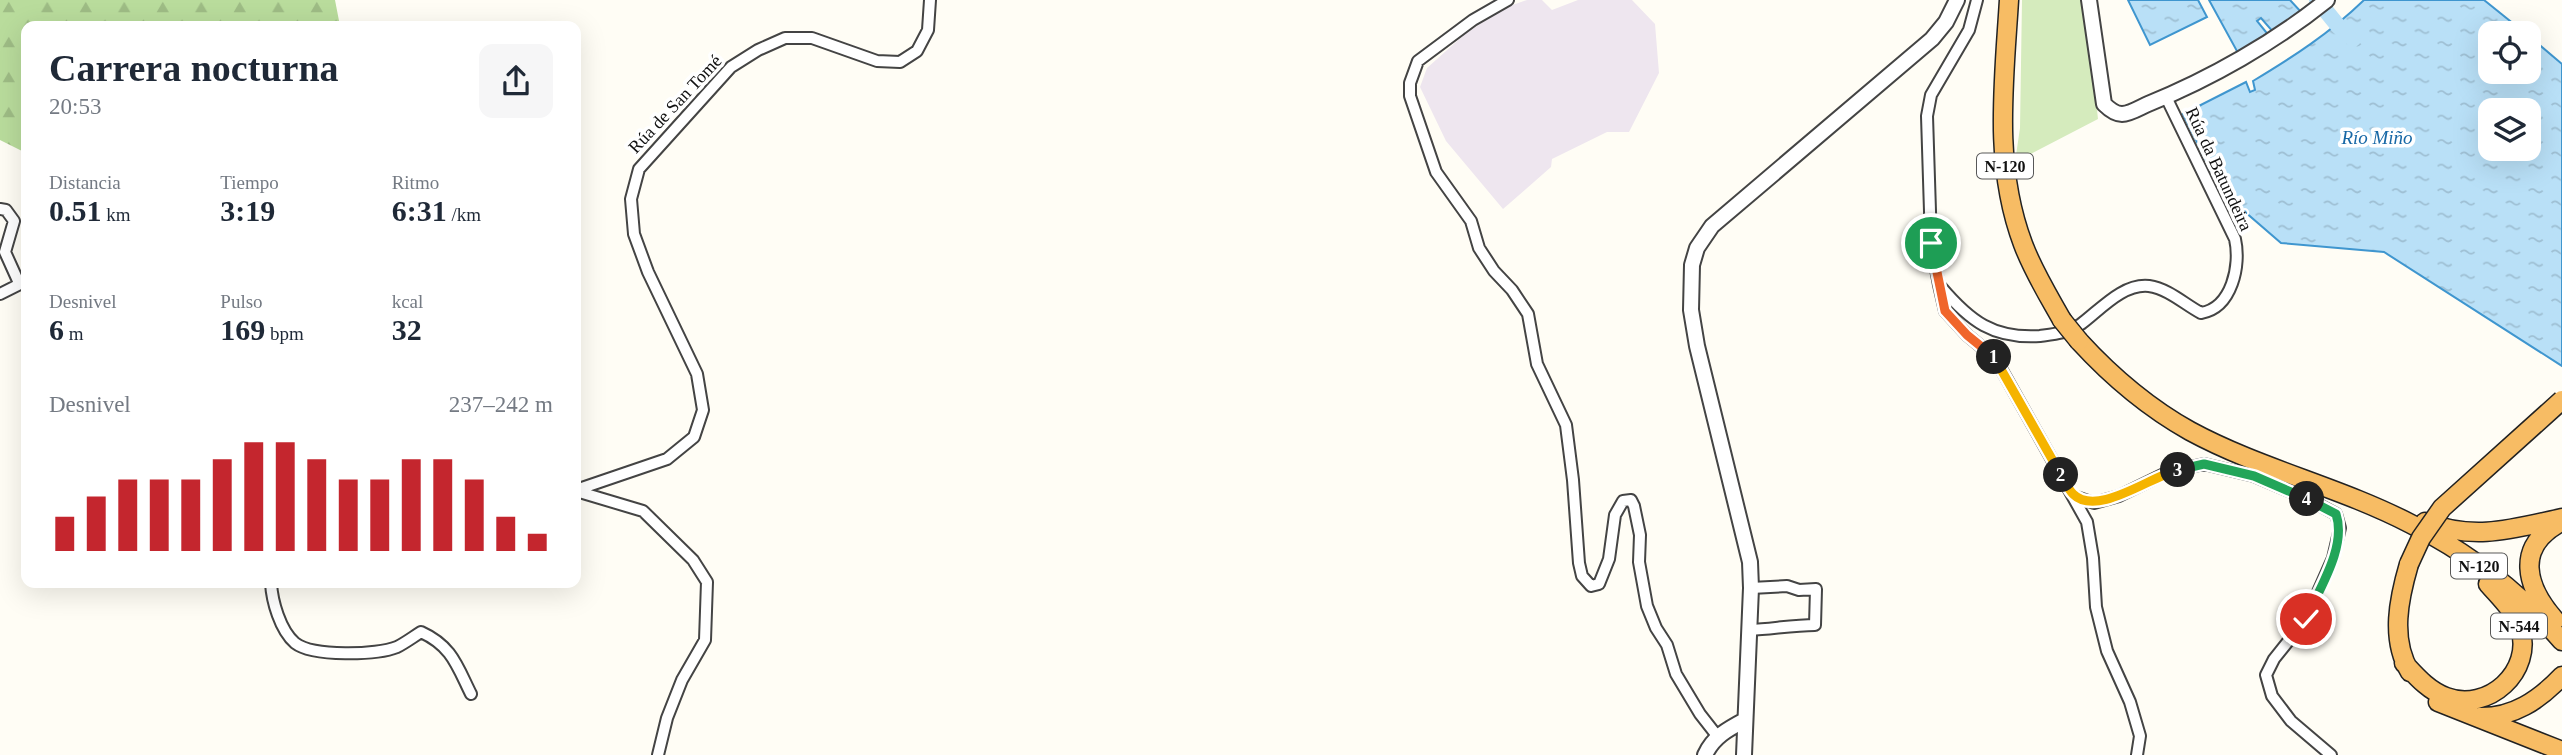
<!DOCTYPE html>
<html lang="es">
<meta charset="utf-8">
<style>
:root{--surface:#fff;--page:#f6f6f7;--text:#1f2937;--muted:#747a83;--accent:#c4262e}
body{margin:0;font-family:"Times New Roman",serif;background:var(--page);color:var(--text);height:100vh;display:flex;flex-direction:column;font-size:26px;white-space:nowrap}
*{box-sizing:border-box;margin:0}
p{font-size:23px;color:var(--muted)}
.icon{flex:none;width:38px;height:38px;fill:none;stroke:currentColor;stroke-width:2;stroke-linecap:round;stroke-linejoin:round}
.map{position:relative;flex:1;overflow:hidden}
.panel{position:absolute;left:21px;top:21px;width:560px;height:567px;display:flex;flex-direction:column;background:var(--surface);border-radius:14px;box-shadow:0 7px 28px #0002}
.panel>*{flex:none}
.tools{position:absolute;left:2478px;top:21px;display:grid;gap:14px}
.tools a{display:grid;place-items:center;width:63px;height:63px;border-radius:14px;background:var(--surface);box-shadow:0 7px 28px #0002;font-size:35px}
.pin{position:absolute;display:grid;place-items:center;width:60px;height:60px;color:#fff;margin:-30px;border:4px solid #fff;border-radius:50%;box-shadow:0 2px 7px #0007}
.km{position:absolute;width:35px;height:35px;margin:-18px;border-radius:50%;background:#222;color:#fff;font-size:19px;line-height:35px;text-align:center}
.round{display:grid;place-items:center;flex:none;width:74px;height:74px;border-radius:14px;background:var(--page)}
.overview{display:flex;align-items:center;justify-content:space-between;height:119px;padding:0 28px}
h1{font-size:38px;font-weight:600;line-height:52px}
.metrics{display:grid;grid-template-columns:repeat(3,1fr);gap:10px;height:119px;padding:7px 28px}
.metrics div{display:grid;align-content:center}
.metrics b{font-size:30px;font-weight:600}
.metrics small{font-size:19px;font-weight:400}
.metrics p{font-size:19px}
.chart{height:196px;padding:14px 28px}
.chart p{display:flex;justify-content:space-between}
.chart svg{width:100%;height:126px;margin-top:7px;stroke:var(--accent);stroke-width:6}
.map>svg:first-child{display:block}
.industrial{fill:#eee6ef}
.grass{fill:#d5ebbd}
.forest{fill:url(#forest-firs)}
.water{fill:url(#water-ripples);stroke:#3f96cf;stroke-width:2;fill-rule:evenodd}
.lines{fill:none;stroke-linecap:round;stroke-linejoin:round}
.river{stroke:#b9e0f7;stroke-width:16}
.minor-casing{stroke:#444;stroke-width:14}
.tertiary-casing{stroke:#444;stroke-width:18}
.trunk-casing{stroke:#222;stroke-width:21}
.minor{stroke:#fff;stroke-width:10}
.tertiary{stroke:#fff;stroke-width:14}
.trunk{stroke:#f7bc64;stroke-width:18}
.trunk-bridge-casing{stroke:#222;stroke-width:21;stroke-linecap:butt}
.trunk-bridge{stroke:#f7bc64;stroke-width:18}
.split-1-casing{stroke:#fff;stroke-width:14}
.split-2-casing{stroke:#fff;stroke-width:14}
.split-3-casing{stroke:#fff;stroke-width:14}
.split-4-casing{stroke:#fff;stroke-width:14}
.split-5-casing{stroke:#fff;stroke-width:14}
.split-1{stroke:#f0652b;stroke-width:9}
.split-2{stroke:#f5b400;stroke-width:9}
.split-3{stroke:#f5b400;stroke-width:9}
.split-4{stroke:#22a559;stroke-width:9}
.split-5{stroke:#22a559;stroke-width:9}
.labels{text-anchor:middle;dominant-baseline:central;stroke-width:7;stroke-linejoin:round;paint-order:stroke}
.shield{fill:#fff;stroke:#585858;stroke-width:2}
.shield-label{font-size:16px;font-weight:bold;fill:#111}
.street-label{font-size:18px;fill:#111;stroke:#fff}
.water-label{font-size:19px;font-style:italic;fill:#1768a6;stroke:#fff}
</style>
<div class="map">
<svg width="2562" height="755" viewBox="0 0 2562 755">
<defs>
<pattern id="forest-firs" width="22" height="20" patternUnits="userSpaceOnUse" patternTransform="scale(1.75)"><rect width="22" height="20" fill="#b9dc9c"/><path d="M5 1l3.5 6h-7zM16 11l3.5 6h-7z" fill="#9ebc85"/></pattern>
<pattern id="water-ripples" width="26" height="14" patternUnits="userSpaceOnUse" patternTransform="scale(1.75)"><rect width="26" height="14" fill="#b9e0f7"/><path d="M2 4q2-2 4 0t4 0M15 11q2-2 4 0t4 0" fill="none" stroke="#9ebfd3"/></pattern>
</defs>
<rect width="100%" height="100%" fill="#fffdf5"/>
<!-- industrial -->
<path class="industrial" d="M1527 0H1542L1552 10 1578 0H1632L1655 24 1659 73 1629 132H1607L1552 159 1551 167 1503 209 1446 141 1420 87 1427 68 1465 34 1504 8Z"/>
<!-- grass -->
<path class="grass" d="M2022 0H2085L2098 119 2015 162 2020 128Z"/>
<!-- forest -->
<path class="forest" d="M0 0H335L340 26H26V153L0 140Z"/>
<!-- water -->
<path class="water" d="M2128 0H2198L2207 17 2150 45Z
M2209 0H2290L2303 14 2274 33 2261 18 2257 21 2270 37 2238 53Z
M2364 0H2484L2525 33H2490V72H2529V36L2562 64V366L2384 252 2281 243 2222 192 2183 114 2246 82 2250 92 2255 90 2253 81C2293 57 2330 33 2364 0ZM2529 110V149H2490V110Z"/>
<g class="lines">
<!-- river -->
<path class="river" d="M2317 0 2339 27 2353 39"/>
<defs>
<path id="minor" d="M1508 0 1473 20 1418 61 1410 83V96L1436 172 1471 221 1479 248 1494 271 1512 290 1528 314 1537 364 1566 425 1573 480 1579 563 1582 576 1591 586 1599 584 1609 559 1615 515 1623 501 1631 500 1634 506 1640 535 1639 562 1647 606 1656 628 1667 645 1676 674 1700 714 1718 737
M1977 0 1969 30 1931 95 1927 116 1931 243 1939 285 1945 311 1967 335 1995 358 2087 522 2093 558 2096 607 2107 651 2130 702 2140 736 2137 755
M0 209 6 210 14 221 5 252 19 283
M1941 287C1970 321 1993 339 2040 336 2055 334 2068 333 2081 324 2100 310 2123 283 2149 286 2169 289 2184 304 2201 313 2232 308 2241 265 2235 239L2166 97
M0 294 26 281
M576 490 667 459 694 437 703 410 697 374 648 272 634 234 631 199 639 169 731 67 758 50 785 38H812L877 61 900 62 917 51 928 30 930 0
M576 491 643 511 693 560 707 582 705 640 682 680 667 718 658 755
M2074 496 2094 503 2119 496 2168 472 2204 464 2254 476 2310 500 2336 514 2340 528 2333 558 2306 619 2274 659 2266 675 2272 696 2291 721 2331 755
M271 583C272 601 280 630 295 643 313 657 377 655 397 647 405 643 413 637 421 632 452 646 457 666 471 694
M1750 630C1772 629 1793 625 1815 625L1816 589 1799 590 1787 586 1751 588"/>
<path id="tertiary" d="M2089 0 2104 104C2109 109 2115 114 2122 114 2130 114 2141 107 2148 104 2210 79 2275 42 2327 0
M1705 755C1713 737 1728 729 1745 720
M1744 755 1751 588 1750 562 1697 346 1691 310 1692 265 1697 248 1712 226 1932 39 1946 22 1957 0"/>
<path id="trunk" d="M2009 0C2004 82 1993 165 2023 244 2033 271 2048 295 2062 320
M2079 341C2112 377 2147 407 2190 431 2260 469 2340 487 2411 524 2467 552 2520 593 2562 641
M2425 522C2475 541 2512 529 2562 518
M2409 564C2399 598 2390 639 2410 672
M2555 620C2526 587 2514 547 2561 522
M2404 663C2417 677 2428 690 2446 697 2488 713 2534 671 2520 628 2514 611 2500 597 2488 584
M2438 702 2562 751
M2479 717C2513 718 2539 700 2562 676"/>
</defs>
<!-- minor casing -->
<use href="#minor" class="minor-casing"/>
<!-- tertiary casing -->
<use href="#tertiary" class="tertiary-casing"/>
<!-- trunk casing -->
<use href="#trunk" class="trunk-casing"/>
<!-- minor -->
<use href="#minor" class="minor"/>
<!-- tertiary -->
<use href="#tertiary" class="tertiary"/>
<!-- trunk -->
<use href="#trunk" class="trunk"/>
<defs>
<path id="trunk-bridge" d="M2062 320 2079 341
M2409 564 2421 538 2442 508 2562 400"/>
</defs>
<!-- trunk-bridge casing -->
<use href="#trunk-bridge" class="trunk-bridge-casing"/>
<!-- trunk-bridge -->
<use href="#trunk-bridge" class="trunk-bridge"/>
</g>
<g class="lines">
<defs>
<path id="split-1" d="M1931 243 1945 311 1967 335 1994 357"/>
<path id="split-2" d="M1994 357 2061 475"/>
<path id="split-3" d="M2061 475C2065 481 2068 489 2073 494 2097 518 2151 476 2178 470"/>
<path id="split-4" d="M2178 470 2204 464 2254 476 2307 499"/>
<path id="split-5" d="M2306 619C2319 589 2347 547 2336 514L2307 499"/>
</defs>
<!-- split-1 casing -->
<use href="#split-1" class="split-1-casing"/>
<!-- split-2 casing -->
<use href="#split-2" class="split-2-casing"/>
<!-- split-3 casing -->
<use href="#split-3" class="split-3-casing"/>
<!-- split-4 casing -->
<use href="#split-4" class="split-4-casing"/>
<!-- split-5 casing -->
<use href="#split-5" class="split-5-casing"/>
<!-- split-1 -->
<use href="#split-1" class="split-1"/>
<!-- split-2 -->
<use href="#split-2" class="split-2"/>
<!-- split-3 -->
<use href="#split-3" class="split-3"/>
<!-- split-4 -->
<use href="#split-4" class="split-4"/>
<!-- split-5 -->
<use href="#split-5" class="split-5"/>
</g>
<g class="labels">
<!-- shield labels -->
<g class="shield">
<rect x="1977" y="153.5" width="56" height="25" rx="5"/>
<rect x="2451" y="553.5" width="56" height="25" rx="5"/>
<rect x="2491" y="613.5" width="56" height="25" rx="5"/>
</g>
<g class="shield-label">
<text x="2005" y="166">N-120</text>
<text x="2479" y="566">N-120</text>
<text x="2519" y="626">N-544</text>
</g>
<!-- street labels -->
<g class="street-label">
<text transform="translate(675 104) rotate(-47)">Rúa de San Tomé</text>
<text transform="translate(2219 169) rotate(65)">Rúa da Batundeira</text>
</g>
<!-- water labels -->
<g class="water-label">
<text x="2377" y="137">Río Miño</text>
</g>
</g>
</svg>
<div class="tools">
<a><svg class="icon" aria-label="locate" viewBox="0 0 24 24"><circle cx="12" cy="12" r="6"/><path d="M12 2v4M12 18v4M2 12h4M18 12h4"/></svg></a>
<a><svg class="icon" aria-label="layers" viewBox="0 0 24 24"><path d="M12 4l9 5-9 5-9-5zM3 14l9 5 9-5"/></svg></a>
</div>
<div class="pin" style="left:1931px;top:243px;background:#1e9e55"><svg class="icon" aria-label="arrive" viewBox="0 0 24 24"><path d="M6 21V4h12l-3 4 3 4H6"/></svg></div>
<div class="pin" style="left:2306px;top:619px;background:#d93025"><svg class="icon" aria-label="check" viewBox="0 0 24 24"><path d="M5 12l5 5 9-10"/></svg></div>
<b class="km" style="left:1994px;top:357px">1</b>
<b class="km" style="left:2061px;top:475px">2</b>
<b class="km" style="left:2178px;top:470px">3</b>
<b class="km" style="left:2307px;top:499px">4</b>
<section class="panel">
<div class="overview"><div><h1>Carrera nocturna</h1><p>20:53</p></div><a class="round"><svg class="icon" aria-label="share" viewBox="0 0 24 24"><path d="M12 15V3M7 8l5-5 5 5M5 13v7h14v-7"/></svg></a></div>
<div class="metrics">
<div><p>Distancia</p><b>0.51<small> km</small></b></div>
<div><p>Tiempo</p><b>3:19</b></div>
<div><p>Ritmo</p><b>6:31<small> /km</small></b></div>
</div>
<div class="metrics">
<div><p>Desnivel</p><b>6<small> m</small></b></div>
<div><p>Pulso</p><b>169<small> bpm</small></b></div>
<div><p>kcal</p><b>32</b></div>
</div>
<div class="chart"><p><span>Desnivel</span>237–242 m</p>
<svg viewBox="0 0 160 44" preserveAspectRatio="none"><path d="M5 44V32M15 44V25M25 44V19M35 44V19M45 44V19M55 44V12M65 44V6M75 44V6M85 44V12M95 44V19M105 44V19M115 44V12M125 44V12M135 44V19M145 44V32M155 44V38"/></svg>
</div>
</section>
</div>
